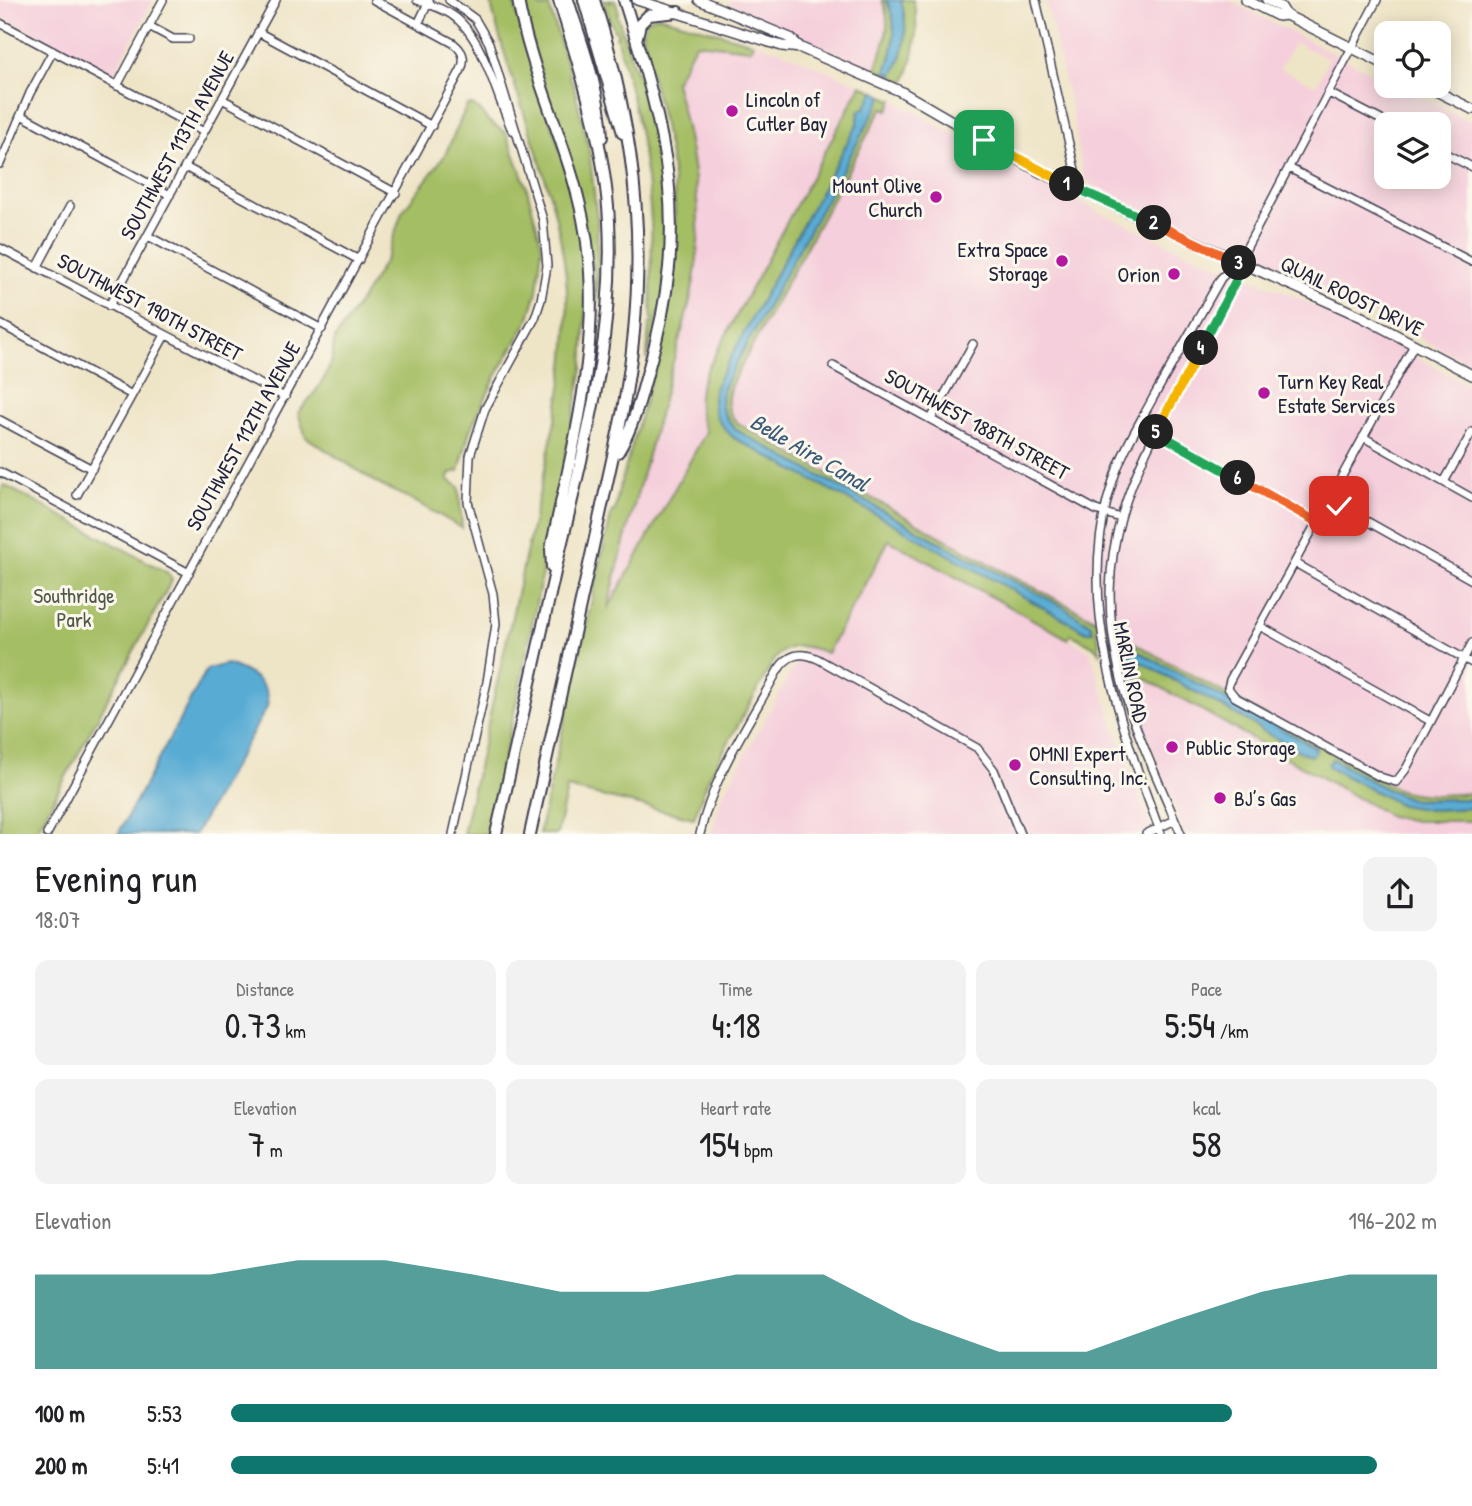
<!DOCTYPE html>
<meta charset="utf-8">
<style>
:root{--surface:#fff;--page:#f2f2f2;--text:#202124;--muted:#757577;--accent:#0f766e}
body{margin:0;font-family:"Patrick Hand",sans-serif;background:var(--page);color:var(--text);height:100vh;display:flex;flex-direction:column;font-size:26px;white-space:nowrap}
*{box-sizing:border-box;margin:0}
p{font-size:23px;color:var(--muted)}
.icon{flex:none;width:38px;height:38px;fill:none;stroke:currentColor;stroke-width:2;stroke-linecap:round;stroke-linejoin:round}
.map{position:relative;height:834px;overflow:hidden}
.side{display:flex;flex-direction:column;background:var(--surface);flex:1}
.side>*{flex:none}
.controls{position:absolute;left:1374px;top:21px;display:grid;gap:14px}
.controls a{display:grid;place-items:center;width:77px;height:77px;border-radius:14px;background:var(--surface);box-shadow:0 4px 18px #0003;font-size:35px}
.pin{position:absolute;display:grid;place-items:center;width:60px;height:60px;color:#fff;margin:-30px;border-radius:14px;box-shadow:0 4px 10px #0006}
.km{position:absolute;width:35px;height:35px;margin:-18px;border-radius:50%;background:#222;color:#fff;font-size:19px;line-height:35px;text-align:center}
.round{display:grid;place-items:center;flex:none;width:74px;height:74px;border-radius:14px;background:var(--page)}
.overview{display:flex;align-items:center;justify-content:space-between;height:119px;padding:0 35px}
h1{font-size:38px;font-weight:600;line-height:52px}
.figures{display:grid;grid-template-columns:repeat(3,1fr);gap:10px;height:119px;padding:7px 35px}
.figures div{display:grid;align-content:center;border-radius:14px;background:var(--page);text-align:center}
.figures b{font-size:35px;font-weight:600}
.figures small{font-size:19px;font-weight:400}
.figures p{font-size:19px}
.chart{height:196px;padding:14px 35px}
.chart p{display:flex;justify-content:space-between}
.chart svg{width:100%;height:126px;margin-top:7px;fill:var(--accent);opacity:.7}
ul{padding:0 35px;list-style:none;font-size:23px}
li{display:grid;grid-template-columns:112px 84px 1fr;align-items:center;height:52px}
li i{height:18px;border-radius:9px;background:var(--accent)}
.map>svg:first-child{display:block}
.built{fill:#f5cfdb;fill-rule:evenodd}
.green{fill:#a4be64;stroke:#637050;stroke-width:2;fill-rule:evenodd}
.water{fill:#58acd4;stroke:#3d6788;stroke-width:2}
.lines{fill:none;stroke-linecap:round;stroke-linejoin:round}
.minor-casing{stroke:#413f50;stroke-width:10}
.major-casing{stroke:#413f50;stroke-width:12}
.highway-casing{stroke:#413f50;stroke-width:14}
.minor{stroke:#fff;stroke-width:7}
.major{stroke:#fff;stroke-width:9}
.highway{stroke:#fff;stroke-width:10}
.split-1-casing{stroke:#fff;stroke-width:14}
.split-2-casing{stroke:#fff;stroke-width:14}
.split-3-casing{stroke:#fff;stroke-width:14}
.split-4-casing{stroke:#fff;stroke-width:14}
.split-5-casing{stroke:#fff;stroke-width:14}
.split-6-casing{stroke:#fff;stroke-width:14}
.split-7-casing{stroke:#fff;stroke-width:14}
.split-8-casing{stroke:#fff;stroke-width:14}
.split-1{stroke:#f5b400;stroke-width:9}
.split-2{stroke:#22a559;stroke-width:9}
.split-3{stroke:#f0652b;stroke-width:9}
.split-4{stroke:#22a559;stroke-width:9}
.split-5{stroke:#f5b400;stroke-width:9}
.split-6{stroke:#22a559;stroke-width:9}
.split-7{stroke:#f0652b;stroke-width:9}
.split-8{stroke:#f5b400;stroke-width:9}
.poi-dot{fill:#b5179e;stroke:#fbf7ec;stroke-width:2.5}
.labels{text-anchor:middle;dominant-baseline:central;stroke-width:6;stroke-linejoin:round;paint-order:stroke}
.poi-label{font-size:21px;fill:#22223b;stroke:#fbf7ec;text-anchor:start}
.street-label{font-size:21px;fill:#22223b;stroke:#fbf7ec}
.park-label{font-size:21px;fill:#505949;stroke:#fbf7ec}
.water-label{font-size:23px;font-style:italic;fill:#385978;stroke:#fbf7ec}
</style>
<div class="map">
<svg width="1472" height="834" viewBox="0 0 1472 834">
<rect width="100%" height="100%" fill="#fbf7ec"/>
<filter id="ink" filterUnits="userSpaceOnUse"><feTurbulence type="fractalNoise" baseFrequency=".0143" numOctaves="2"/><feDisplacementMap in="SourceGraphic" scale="14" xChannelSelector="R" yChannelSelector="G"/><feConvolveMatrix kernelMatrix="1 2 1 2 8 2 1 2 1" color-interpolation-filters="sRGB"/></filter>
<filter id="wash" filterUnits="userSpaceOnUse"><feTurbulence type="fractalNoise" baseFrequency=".00686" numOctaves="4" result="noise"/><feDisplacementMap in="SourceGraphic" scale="28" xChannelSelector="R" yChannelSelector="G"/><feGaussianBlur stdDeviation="1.57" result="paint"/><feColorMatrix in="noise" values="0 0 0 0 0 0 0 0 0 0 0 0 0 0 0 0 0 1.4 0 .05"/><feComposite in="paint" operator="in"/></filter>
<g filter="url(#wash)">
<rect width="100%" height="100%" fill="#eee4c6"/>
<!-- built -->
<path class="built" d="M0 0H153L113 75 0 16Z
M729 0H882L888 13 889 27 876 69 734 9Z
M1046 0H1228L1386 80V86H1398L1472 123V365L1286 268 1226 245 1091 185 1085 179 1082 171 1072 111ZM1294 42 1329 59 1316 86 1280 69ZM1386 124H1438V177H1386Z
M696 43 749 49 753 43 780 51 861 85 706 372 702 380 700 418 706 432 607 612 626 531 661 414 685 325 693 285 698 227 696 205 686 128 675 82Z
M893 100 1048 188 1192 255 1296 297 1394 345 1472 387V793L1440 796 1415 794 1399 790 1209 683 1130 642 1096 620 1010 575 880 503 733 419 728 409V391L882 107 888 110Z
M889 539 1090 651 1119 743 1154 834H711L722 797 806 645 827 652Z
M1141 678 1416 821H1472V834H1185L1129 687 1130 680Z"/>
<!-- green -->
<path class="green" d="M490 0H513L579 212 588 278 583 367 519 690 487 834H463C486 730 510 627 533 523 550 442 574 359 566 276 556 181 511 93 490 0Z
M521 0H531L542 8 549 6 569 70 570 80H572L575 91 589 149 597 219 598 273 596 309 594 271Z
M603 0H609L611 4 610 0H615L619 12 617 14 634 67 647 89 667 181 664 293 647 359 649 324H652C650 290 653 255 651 221 647 158 634 97 616 36L618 35 616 30H614Z
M882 0H886C898 22 895 48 886 71L893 75C908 50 908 27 901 0H913C920 27 915 57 905 82L876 69C884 45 893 24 882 0Z
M659 16 753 43 750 49 696 43 675 82C689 133 700 191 698 244 696 293 679 338 667 384 648 460 624 533 608 609L706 432C696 411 696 393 706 372L861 85 874 91C871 99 868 108 859 111L858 123 715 386C709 409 717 423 734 438L890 522 1087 632 1093 631 1091 625 1060 605 961 554 738 431C708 404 724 385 740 356L879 100 883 96 893 100 888 110 882 108 733 381C724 400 725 416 744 427L1010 575 1096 620 1100 653 1093 646 1071 634 1068 639 889 540 827 653C807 645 788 641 774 660L708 779 694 818 567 788 557 834H539L612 511H615L618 493C649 386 686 281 672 169 666 123 650 79 642 33L648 19Z
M467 105H472L481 111 487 120 506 133 526 185 542 246 537 291 528 321 496 376 470 430 459 471 451 473 448 479 459 487 462 528 407 497 382 486 306 437 298 413C312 396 326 381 332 359 334 351 332 345 336 337L365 294 387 257 402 212 445 155Z
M4 485 168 573 172 580 35 834H0V493Z
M1116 633 1399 790C1424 797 1446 795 1472 793V799L1413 800 1386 789 1333 759 1332 769 1401 805 1430 810 1472 808V821H1416L1390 816 1146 679 1138 678 1125 681ZM1126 646H1128L1316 748 1311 756 1305 754C1286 744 1268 735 1250 722L1127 654 1122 651Z"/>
<!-- water -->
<path class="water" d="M886 0H901C908 27 907 50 893 75L886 71C895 48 898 22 886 0Z
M874 91 883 96 725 384C716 403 723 418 738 431L961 554 1060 605 1091 625 1092 632H1087L890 522 734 438C714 419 707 406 719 379L858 123 859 111 865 108Z
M1128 646 1315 747 1316 751 1311 756 1305 754C1286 744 1268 735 1250 722L1134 658 1124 654 1123 647Z
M227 664C248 671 271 682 267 707L195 834H118L207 669Z
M1332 759 1386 789 1413 800 1472 799V808L1430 810 1401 805 1330 768 1328 765Z"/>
</g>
<g filter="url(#ink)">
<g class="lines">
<defs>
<path id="minor" d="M417 0C429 4 442 8 452 15 483 35 496 96 512 130
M449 0 475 19 489 43 543 220 547 266 541 300 535 318 485 409 470 456 468 502 493 594 496 624 487 682 453 834
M1036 0 1075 170 1070 186
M0 23 204 132
M418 24 429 1
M149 26 173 39H189
M258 32 432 126
M117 86 163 0
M1329 93 1389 124
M222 99 396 193
M21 115 170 195
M1438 150 1472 167
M0 164 30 93 53 51
M185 167 359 260
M1289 168 1472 262
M148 236 322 329
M0 248 285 397
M37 268 70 206
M109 306 276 0
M0 324 132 395
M1414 345 1230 680 1228 688 1235 697 1380 777 1396 782 1406 769 1472 643
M833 366 1096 510 1120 518
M931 419 973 344
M0 420 92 469
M1140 422 1317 522
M1363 437 1472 498
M0 472 189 573
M1444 482 1472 432
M77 495 165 335
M1329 500 1472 580
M1295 563 1472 663
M1260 626 1430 721
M47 834 461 70C466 58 463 51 453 43L374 0
M700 834C713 775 750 722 778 670 788 654 801 651 818 659L977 748 994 770 1020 834
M1146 834 1175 820
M1161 834C1120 725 1074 600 1112 484 1121 453 1138 426 1153 398 1176 358 1198 318 1221 278L1239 262
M1181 834C1160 783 1130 723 1119 670 1092 551 1130 478 1185 377 1203 344 1220 311 1237 278L1239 262 1377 0"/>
<path id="major" d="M637 0 782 46 801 48 900 91 1040 172 1362 317 1472 375
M699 0 790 38 800 47
M1246 0 1278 16 1286 15
M1267 0 1281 7 1286 15 1386 65
M1426 86 1472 109"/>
<path id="highway" d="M518 0C531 75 568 144 583 219 606 330 574 440 551 549L552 567
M568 0C582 45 600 90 602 137
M584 0 623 133
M637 37 640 24 649 15 678 12
M618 452C634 426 641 396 649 367 691 224 667 137 624 0
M496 834C517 739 538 644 560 550 586 441 615 334 609 221 605 145 581 72 559 0
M530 834 623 410C650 264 639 141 594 0"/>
</defs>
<!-- minor casing -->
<use href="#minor" class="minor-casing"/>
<!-- major casing -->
<use href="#major" class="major-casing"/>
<!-- highway casing -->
<use href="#highway" class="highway-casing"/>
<!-- minor -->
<use href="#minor" class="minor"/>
<!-- major -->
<use href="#major" class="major"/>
<!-- highway -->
<use href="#highway" class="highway"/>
</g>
</g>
<g class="lines" filter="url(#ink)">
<defs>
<path id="split-1" d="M984 140 1067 184"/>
<path id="split-2" d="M1067 184 1154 223"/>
<path id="split-3" d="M1154 223 1239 263"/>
<path id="split-4" d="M1201 348 1237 278 1239 263"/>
<path id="split-5" d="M1156 432 1201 348"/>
<path id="split-6" d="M1156 432 1238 478"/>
<path id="split-7" d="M1238 478 1317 522 1319 518"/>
<path id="split-8" d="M1319 518 1329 500 1339 506"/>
</defs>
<!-- split-1 casing -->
<use href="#split-1" class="split-1-casing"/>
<!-- split-2 casing -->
<use href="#split-2" class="split-2-casing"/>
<!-- split-3 casing -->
<use href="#split-3" class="split-3-casing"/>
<!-- split-4 casing -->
<use href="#split-4" class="split-4-casing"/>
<!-- split-5 casing -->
<use href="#split-5" class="split-5-casing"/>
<!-- split-6 casing -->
<use href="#split-6" class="split-6-casing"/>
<!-- split-7 casing -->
<use href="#split-7" class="split-7-casing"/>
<!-- split-8 casing -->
<use href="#split-8" class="split-8-casing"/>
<!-- split-1 -->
<use href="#split-1" class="split-1"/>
<!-- split-2 -->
<use href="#split-2" class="split-2"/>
<!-- split-3 -->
<use href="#split-3" class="split-3"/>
<!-- split-4 -->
<use href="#split-4" class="split-4"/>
<!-- split-5 -->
<use href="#split-5" class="split-5"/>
<!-- split-6 -->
<use href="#split-6" class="split-6"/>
<!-- split-7 -->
<use href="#split-7" class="split-7"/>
<!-- split-8 -->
<use href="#split-8" class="split-8"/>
</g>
<!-- markers -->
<g class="poi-dot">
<circle cx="732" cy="111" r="7"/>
<circle cx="936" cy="197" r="7"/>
<circle cx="1062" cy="261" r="7"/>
<circle cx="1174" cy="274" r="7"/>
<circle cx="1264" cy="393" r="7"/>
<circle cx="1172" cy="747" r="7"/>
<circle cx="1015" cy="765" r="7"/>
<circle cx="1220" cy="798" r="7"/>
</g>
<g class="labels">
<!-- poi labels -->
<g class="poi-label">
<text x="746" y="99">Lincoln of<tspan x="746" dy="24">Cutler Bay</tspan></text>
<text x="922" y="185" text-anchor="end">Mount Olive<tspan x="922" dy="24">Church</tspan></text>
<text x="1048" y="249" text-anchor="end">Extra Space<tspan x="1048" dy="24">Storage</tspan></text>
<text x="1160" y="274" text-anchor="end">Orion</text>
<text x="1278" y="381">Turn Key Real<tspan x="1278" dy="24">Estate Services</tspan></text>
<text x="1186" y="747">Public Storage</text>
<text x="1029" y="753">OMNI Expert<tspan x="1029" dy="24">Consulting, Inc.</tspan></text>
<text x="1234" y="798">BJ’s Gas</text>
</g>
<!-- street labels -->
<g class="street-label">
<text transform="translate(177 145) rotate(-61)">SOUTHWEST 113TH AVENUE</text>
<text transform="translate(1352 296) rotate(26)">QUAIL ROOST DRIVE</text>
<text transform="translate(150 307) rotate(28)">SOUTHWEST 190TH STREET</text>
<text transform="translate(977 424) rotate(29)">SOUTHWEST 188TH STREET</text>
<text transform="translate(243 436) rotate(-61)">SOUTHWEST 112TH AVENUE</text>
<text transform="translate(1131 672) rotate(78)">MARLIN ROAD</text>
</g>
<!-- park labels -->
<g class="park-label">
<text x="74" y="595">Southridge<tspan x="74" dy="24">Park</tspan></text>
</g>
<!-- water labels -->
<g class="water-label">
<text transform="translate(810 452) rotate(30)">Belle Aire Canal</text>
</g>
</g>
</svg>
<div class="controls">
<a><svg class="icon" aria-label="locate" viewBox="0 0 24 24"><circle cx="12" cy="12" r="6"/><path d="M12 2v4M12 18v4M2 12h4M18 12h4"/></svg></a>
<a><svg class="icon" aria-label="layers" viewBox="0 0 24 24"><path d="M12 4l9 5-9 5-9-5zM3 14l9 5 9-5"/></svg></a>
</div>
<div class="pin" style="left:984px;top:140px;background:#1e9e55"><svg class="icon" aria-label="arrive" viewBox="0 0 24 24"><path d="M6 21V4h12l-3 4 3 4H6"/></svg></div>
<div class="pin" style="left:1339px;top:506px;background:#d93025"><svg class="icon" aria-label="check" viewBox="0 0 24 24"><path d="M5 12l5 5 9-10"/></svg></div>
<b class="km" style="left:1067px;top:184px">1</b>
<b class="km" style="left:1154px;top:223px">2</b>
<b class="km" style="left:1239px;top:263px">3</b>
<b class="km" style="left:1201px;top:348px">4</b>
<b class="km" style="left:1156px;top:432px">5</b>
<b class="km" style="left:1238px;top:478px">6</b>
</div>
<section class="side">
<div class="overview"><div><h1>Evening run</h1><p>18:07</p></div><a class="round"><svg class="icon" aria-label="share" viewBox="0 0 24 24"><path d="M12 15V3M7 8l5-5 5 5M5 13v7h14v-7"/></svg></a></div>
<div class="figures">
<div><p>Distance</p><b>0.73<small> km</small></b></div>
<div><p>Time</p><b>4:18</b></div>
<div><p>Pace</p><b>5:54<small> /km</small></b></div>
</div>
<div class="figures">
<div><p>Elevation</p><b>7<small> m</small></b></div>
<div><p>Heart rate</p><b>154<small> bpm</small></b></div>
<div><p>kcal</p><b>58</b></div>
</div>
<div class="chart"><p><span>Elevation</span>196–202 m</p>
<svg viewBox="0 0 160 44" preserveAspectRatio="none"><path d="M0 44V11L10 11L20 11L30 6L40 6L50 11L60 17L70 17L80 11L90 11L100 27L110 38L120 38L130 27L140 17L150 11L160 11V44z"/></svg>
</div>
<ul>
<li><b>100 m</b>5:53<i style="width:83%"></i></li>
<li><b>200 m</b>5:41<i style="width:95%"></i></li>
</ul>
</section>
